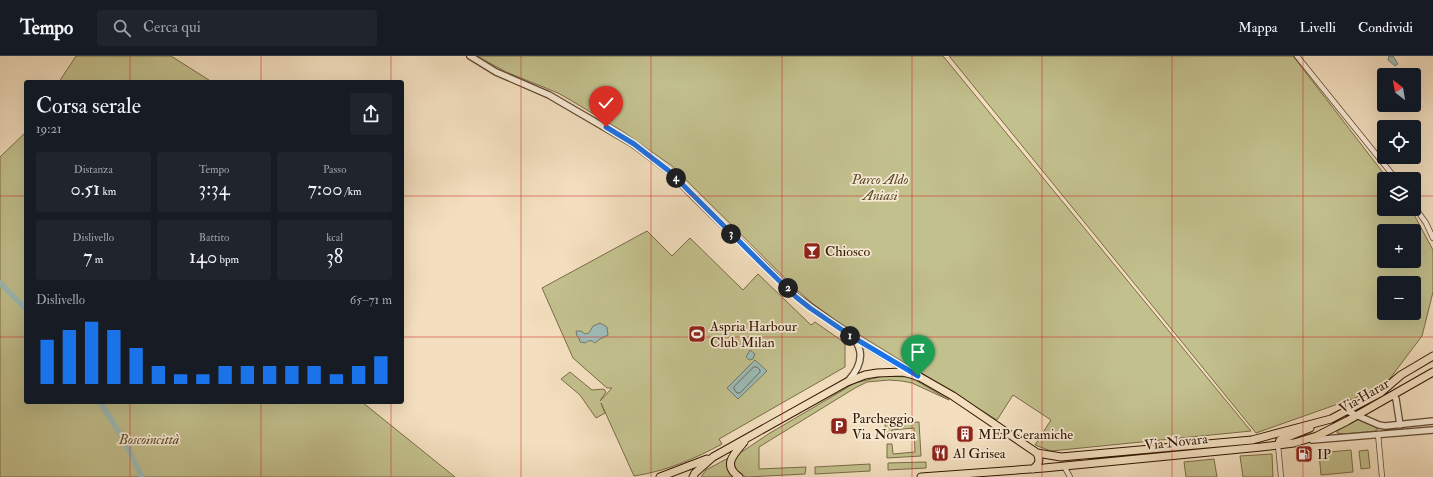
<!DOCTYPE html>
<html lang="it">
<meta charset="utf-8">
<style>
:root{--surface:#171b24;--page:#20242c;--text:#f1f3f6;--muted:#9ea1a6;--line:#363941;--accent:#1a73e8}
body{margin:0;font-family:"IM FELL Double Pica",serif;background:var(--page);color:var(--text);height:100vh;display:flex;flex-direction:column;font-size:15px;white-space:nowrap}
*{box-sizing:border-box;margin:0}
p{font-size:13px;color:var(--muted)}
.icon{flex:none;width:22px;height:22px;fill:none;stroke:currentColor;stroke-width:2;stroke-linecap:round;stroke-linejoin:round}
.map{position:relative;flex:1;overflow:hidden}
.sheet{position:absolute;left:24px;top:24px;width:380px;height:324px;display:flex;flex-direction:column;background:var(--surface);border-radius:4px;box-shadow:0 4px 16px #0002}
.sheet>*{flex:none}
.needle{width:26px;rotate:329deg}
.controls{position:absolute;left:1377px;top:12px;display:grid;gap:8px}
.controls a{display:grid;place-items:center;width:44px;height:44px;border-radius:4px;background:var(--surface);box-shadow:0 4px 16px #0002;font-size:20px}
.pin{position:absolute;display:grid;place-items:center;width:34px;height:34px;color:#fff;margin:-41px -17px;border-radius:50% 50% 50% 0;rotate:-45deg;box-shadow:0 0 4px #0007}
.pin .icon{rotate:45deg}
.km{position:absolute;width:20px;height:20px;margin:-10px;border-radius:50%;background:#222;color:#fff;font-size:11px;line-height:20px;text-align:center}
.round{display:grid;place-items:center;flex:none;width:42px;height:42px;border-radius:4px;background:var(--page)}
.headline{display:flex;align-items:center;justify-content:space-between;height:68px;padding:0 12px}
h1{font-size:22px;font-weight:600;line-height:30px}
.figures{display:grid;grid-template-columns:repeat(3,1fr);gap:6px;height:68px;padding:4px 12px}
.figures div{display:grid;align-content:center;border-radius:4px;background:var(--page);text-align:center}
.figures b{font-size:20px;font-weight:600}
.figures small{font-size:11px;font-weight:400}
.figures p{font-size:11px}
.chart{height:112px;padding:8px 12px}
.chart p{display:flex;justify-content:space-between}
.chart svg{width:100%;height:72px;margin-top:4px;stroke:var(--accent);stroke-width:6}
header{display:flex;align-items:center;gap:24px;box-sizing:border-box;height:56px;padding:0 20px;background:var(--surface);border-bottom:1px solid var(--line)}
header strong{font-size:19px}
nav{display:flex;gap:22px;margin-inline-start:auto;font-size:14px}
.search{width:280px;height:36px;background:var(--page);display:flex;align-items:center;gap:10px;box-sizing:border-box;padding:0 14px;border-radius:4px;color:var(--muted);font-size:15px}
.map>svg:first-child{display:block}
.green{fill:#c2c08d;stroke:#7a6b46;fill-rule:evenodd}
.water{fill:#9dbcb8;stroke:#727a6e}
.lines{fill:none;stroke-linecap:round;stroke-linejoin:round}
.shore{stroke:#67695c;stroke-width:1}
.canal{stroke:#9dbcb8;stroke-width:5.5}
.minor-casing{stroke:#624830;stroke-width:6}
.tertiary-casing{stroke:#624830;stroke-width:8}
.primary-casing{stroke:#311600;stroke-width:9}
.minor{stroke:#f7ead5;stroke-width:4.5}
.tertiary{stroke:#f7ead5;stroke-width:5.5}
.primary{stroke:#f3dfbf;stroke-width:7}
.route-casing{stroke:#fff;stroke-width:8}
.route{stroke:#1a73e8;stroke-width:5}
.grid{fill:none;stroke:#d62828;stroke-width:1;stroke-opacity:0.55}
.labels{text-anchor:middle;dominant-baseline:central;stroke-width:3.5;stroke-linejoin:round;paint-order:stroke}
.park-label{font-size:14px;font-style:italic;fill:#5c492a;stroke:#f7ead5}
.poi-label{font-size:14px;fill:#311600;stroke:#f7ead5;text-anchor:start}
.street-label{font-size:14px;fill:#311600;stroke:#f7ead5}
</style>
<header>
<strong>Tempo</strong>
<div class="search"><svg class="icon" aria-label="search" viewBox="0 0 24 24"><circle cx="10" cy="10" r="6"/><path d="M15 15l6 6"/></svg>Cerca qui</div>
<nav><a>Mappa</a><a>Livelli</a><a>Condividi</a></nav>
</header>
<div class="map">
<svg width="1433" height="421" viewBox="0 0 1433 421">
<rect width="100%" height="100%" fill="#f3dfbf"/>
<filter id="stains"><feTurbulence type="fractalNoise" baseFrequency=".005" numOctaves="4"/><feColorMatrix values="0 0 0 0 .2 0 0 0 0 .09 0 0 0 0 .02 0 0 0 .5 -.17"/></filter>
<radialGradient id="worn" r=".72"><stop offset=".6" stop-color="#630" stop-opacity="0"/><stop offset="1" stop-color="#630" stop-opacity=".3"/></radialGradient>
<!-- green -->
<path class="green" d="M76 0H171L212 26H59Z
M477 0H943L1251 375 1051 395 1035 389 1051 364 1013 339 997 364 837 265 813 248 797 234 672 110 622 75 572 45 558 37 506 16Z
M949 0H1293L1388 123H1384V153H1411L1433 194V236L1422 280 1388 325 1355 342 1256 377ZM1384 175H1414V205H1384ZM1384 227H1414V257H1384Z
M26 76V346H362L455 421H0V101Z
M647 175 672 200 690 182 743 234 758 218 811 269 815 266 845 287V311L719 383 722 388C694 403 667 415 634 420L601 347 605 357 596 362 580 339 561 323 570 316 592 334 604 333 606 336 600 345 612 332H607L573 302 542 232Z
M884 320 907 321 917 325 949 344 912 327 902 325 889 324 867 326 855 332 759 391V413L806 411 805 418 747 421 741 419 734 413V404L740 397 770 377 855 327Z
M1357 363 1377 372 1378 373 1376 375 1344 378 1337 377V375Z
M919 366 921 400 887 402V388H892L893 398 915 396 914 372 892 374V381H886L885 368Z
M1351 394 1353 416 1321 419 1319 397Z
M1368 394 1370 412 1361 413 1359 395Z
M1272 398 1273 421H1243L1240 400Z
M732 400 736 421H701L706 414Z
M1214 403 1217 421H1186L1184 406Z
M926 406V412L888 414V407Z
M870 408V415L815 418V411Z"/>
<!-- water -->
<path class="water" d="M1389 0H1393L1398 8 1395 10 1388 4Z
M600 267 607 271 608 279 600 283 595 287C591 284 589 284 585 287L580 286 579 282 577 280 576 275H581L585 278 589 277 593 270Z
M750 294 755 298 753 303 749 304 746 301Z
M755 304 767 315 738 343 727 332Z"/>
<g class="lines">
<!-- shore -->
<path class="shore" d="M754 311H757L760 314V316L740 337H737L734 333V331Z"/>
<!-- canal -->
<path class="canal" d="M0 227 26 253
M100 346 124 384 142 421"/>
<defs>
<path id="minor" d="M1297 0 1396 123
M1414 150 1426 167 1433 182
M1378 378 1382 421
M1278 389 1281 421
M1064 410 1070 421"/>
<path id="tertiary" d="M470 0 496 16 549 39 633 88 669 115 695 142 797 241 851 280 913 317
M848 325C859 313 866 298 854 283
M1393 339 1396 343 1400 369
M1347 355 1379 369 1385 370 1433 365
M1312 384 1433 374"/>
<path id="primary" d="M1278 389 1280 384 1310 372
M1033 413C1040 407 1040 404 1037 397
M660 421 707 403
M693 421 695 417 713 401 847 326 865 319 877 317 903 316 918 320 953 340 1037 397 1061 401 1252 384 1331 363 1380 337 1401 319 1433 300
M739 421C722 409 734 398 744 386
M921 421 1044 412 1261 391 1294 387 1317 380 1347 365 1433 316"/>
</defs>
<!-- minor casing -->
<use href="#minor" class="minor-casing"/>
<!-- tertiary casing -->
<use href="#tertiary" class="tertiary-casing"/>
<!-- primary casing -->
<use href="#primary" class="primary-casing"/>
<!-- minor -->
<use href="#minor" class="minor"/>
<!-- tertiary -->
<use href="#tertiary" class="tertiary"/>
<!-- primary -->
<use href="#primary" class="primary"/>
</g>
<g class="lines">
<defs>
<path id="route" d="M606 71 634 88 669 115 761 207 796 241 810 252 851 280 918 320"/>
</defs>
<!-- route casing -->
<use href="#route" class="route-casing"/>
<!-- route -->
<use href="#route" class="route"/>
</g>
<!-- grid -->
<path class="grid" d="M130 0V26M261 0V26M391 0V26M521 0V421M651 0V421M782 0V421M912 0V421M1042 0V421M1172 0V421M1303 0V421M0 140H26M402 140H1384M1414 140H1433M0 281H26M402 281H1433M130 346V421M261 346V421M391 346V421"/>
<!-- icons -->
<defs>
<symbol id="bar-square" viewBox="-11 -11 22 22"><rect x="-9" y="-9" width="18" height="18" rx="4" fill="#8f2418" stroke="#f7ead5"/><path d="M-6-5H6L.8 .8V4.5H3.5V6h-7V4.5H-.8V.8Z" fill="#fff"/></symbol>
<symbol id="stadium-square" viewBox="-11 -11 22 22"><rect x="-9" y="-9" width="18" height="18" rx="4" fill="#8f2418" stroke="#f7ead5"/><path d="M0-5a6.5 5 0 1 0 0 10a6.5 5 0 1 0 0-10ZM-3.5-1.8h7v3.6h-7Z" fill="#fff"/></symbol>
<symbol id="parking-square" viewBox="-11 -11 22 22"><rect x="-9" y="-9" width="18" height="18" rx="4" fill="#8f2418" stroke="#f7ead5"/><path d="M-3.5-5.5H1a3.5 3.5 0 0 1 0 7H-1V5.5H-3.5ZM-1-3.4V-.6H.8a1.4 1.4 0 0 0 0-2.8Z" fill="#fff"/></symbol>
<symbol id="building-square" viewBox="-11 -11 22 22"><rect x="-9" y="-9" width="18" height="18" rx="4" fill="#8f2418" stroke="#f7ead5"/><path d="M-4-6H4V6H1V3H-1V6H-4ZM-2.5-4.3h1.7v1.8h-1.7ZM.8-4.3h1.7v1.8H.8ZM-2.5-1h1.7V.8h-1.7ZM.8-1h1.7V.8H.8Z" fill="#fff"/></symbol>
<symbol id="restaurant-square" viewBox="-11 -11 22 22"><rect x="-9" y="-9" width="18" height="18" rx="4" fill="#8f2418" stroke="#f7ead5"/><path d="M-5-6h1v4h1v-4h1v4h1v-4h1v5L-1.5 .5V6h-2V.5L-5-1ZM5-6V6H3V1.5H1.5Q1.5-4 5-6Z" fill="#fff"/></symbol>
<symbol id="fuel-square" viewBox="-11 -11 22 22"><rect x="-9" y="-9" width="18" height="18" rx="4" fill="#8f2418" stroke="#f7ead5"/><path d="M-5.5-6h7V0h2V4h1.3V-2.5L3-4.5l.8-.8L6-3V5H2.5V1h-1V6h-7ZM-4.2-4.7v3.2H.2V-4.7Z" fill="#fff"/></symbol>
</defs>
<g fill-rule="evenodd">
<use href="#bar-square" x="802" y="185" width="20" height="20"/>
<use href="#stadium-square" x="687" y="268" width="20" height="20"/>
<use href="#parking-square" x="829" y="360" width="20" height="20"/>
<use href="#building-square" x="955" y="368" width="20" height="20"/>
<use href="#restaurant-square" x="930" y="387" width="20" height="20"/>
<use href="#fuel-square" x="1294" y="388" width="20" height="20"/>
</g>
<g class="labels">
<!-- park labels -->
<g class="park-label">
<text x="880" y="123">Parco Aldo<tspan x="880" dy="16">Aniasi</tspan></text>
<text x="149" y="383">Boscoincittà</text>
</g>
<!-- poi labels -->
<g class="poi-label">
<text x="825" y="195">Chiosco</text>
<text x="710" y="270">Aspria Harbour<tspan x="710" dy="16">Club Milan</tspan></text>
<text x="852" y="362">Parcheggio<tspan x="852" dy="16">Via Novara</tspan></text>
<text x="978" y="378">MEP Ceramiche</text>
<text x="953" y="397">Al Grisea</text>
<text x="1317" y="398">IP</text>
</g>
<!-- street labels -->
<g class="street-label">
<text transform="translate(1364 340) rotate(-30)">Via Harar</text>
<text transform="translate(1176 386) rotate(-6)">Via Novara</text>
</g>
</g>
<rect width="100%" height="100%" filter="url(#stains)"/>
<rect width="100%" height="100%" fill="url(#worn)"/>
</svg>
<div class="controls">
<a><svg class="needle" viewBox="-14 -14 28 28"><path d="M0-13l5 13h-10z" fill="#e53935"/><path d="M0 13l5-13h-10z" fill="#9ea1a6"/></svg></a>
<a><svg class="icon" aria-label="locate" viewBox="0 0 24 24"><circle cx="12" cy="12" r="6"/><path d="M12 2v4M12 18v4M2 12h4M18 12h4"/></svg></a>
<a><svg class="icon" aria-label="layers" viewBox="0 0 24 24"><path d="M12 4l9 5-9 5-9-5zM3 14l9 5 9-5"/></svg></a>
<a>+</a>
<a>−</a>
</div>
<div class="pin" style="left:918px;top:320px;background:#1e9e55"><svg class="icon" aria-label="arrive" viewBox="0 0 24 24"><path d="M6 21V4h12l-3 4 3 4H6"/></svg></div>
<div class="pin" style="left:606px;top:71px;background:#d93025"><svg class="icon" aria-label="check" viewBox="0 0 24 24"><path d="M5 12l5 5 9-10"/></svg></div>
<b class="km" style="left:850px;top:280px">1</b>
<b class="km" style="left:788px;top:232px">2</b>
<b class="km" style="left:731px;top:178px">3</b>
<b class="km" style="left:676px;top:122px">4</b>
<section class="sheet">
<div class="headline"><div><h1>Corsa serale</h1><p>19:21</p></div><a class="round"><svg class="icon" aria-label="share" viewBox="0 0 24 24"><path d="M12 15V3M7 8l5-5 5 5M5 13v7h14v-7"/></svg></a></div>
<div class="figures">
<div><p>Distanza</p><b>0.51<small> km</small></b></div>
<div><p>Tempo</p><b>3:34</b></div>
<div><p>Passo</p><b>7:00<small> /km</small></b></div>
</div>
<div class="figures">
<div><p>Dislivello</p><b>7<small> m</small></b></div>
<div><p>Battito</p><b>140<small> bpm</small></b></div>
<div><p>kcal</p><b>38</b></div>
</div>
<div class="chart"><p><span>Dislivello</span>65–71 m</p>
<svg viewBox="0 0 160 44" preserveAspectRatio="none"><path d="M5 44V17M15 44V11M25 44V6M35 44V11M45 44V22M55 44V33M65 44V38M75 44V38M85 44V33M95 44V33M105 44V33M115 44V33M125 44V33M135 44V38M145 44V33M155 44V27"/></svg>
</div>
</section>
</div>
